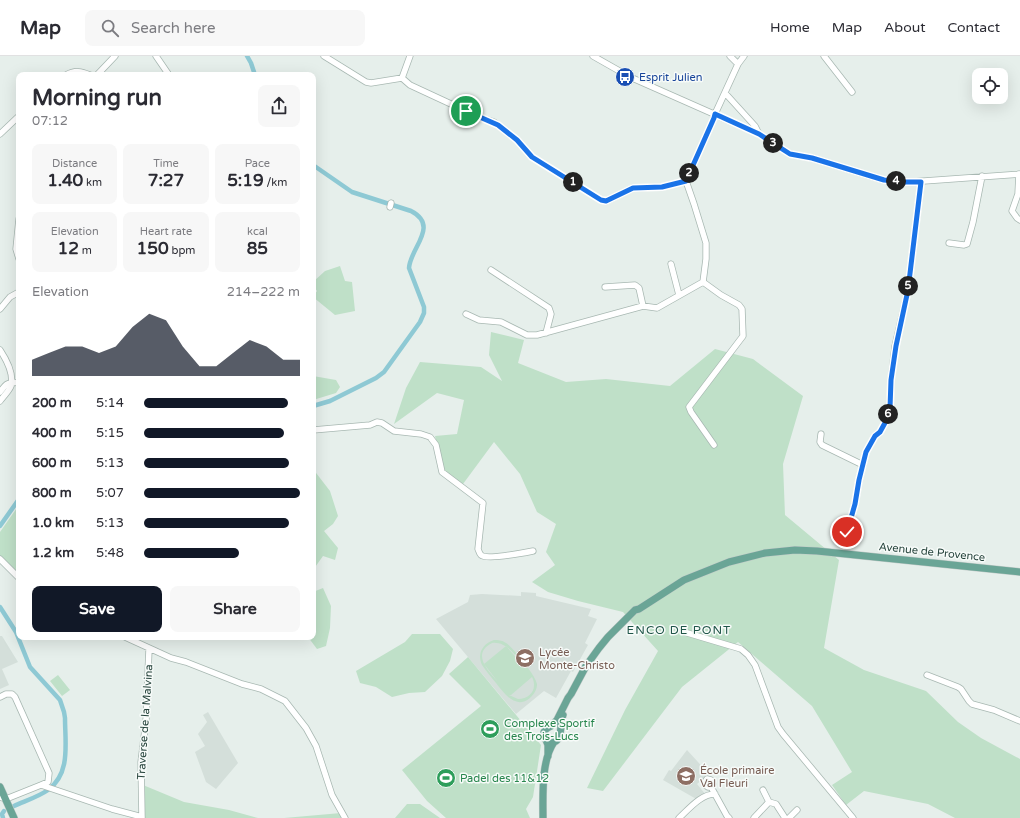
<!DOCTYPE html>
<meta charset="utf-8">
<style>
:root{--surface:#fff;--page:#f7f7f7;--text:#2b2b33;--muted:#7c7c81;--line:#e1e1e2;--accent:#111827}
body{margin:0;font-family:"Varela Round",sans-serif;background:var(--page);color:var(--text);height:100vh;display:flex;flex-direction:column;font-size:15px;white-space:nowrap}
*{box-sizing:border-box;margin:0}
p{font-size:13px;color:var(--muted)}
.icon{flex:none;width:22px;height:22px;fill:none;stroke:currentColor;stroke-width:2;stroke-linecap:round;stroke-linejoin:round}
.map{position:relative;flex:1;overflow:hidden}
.side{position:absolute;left:16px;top:16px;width:300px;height:568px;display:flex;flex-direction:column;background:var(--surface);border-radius:8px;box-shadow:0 4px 16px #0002}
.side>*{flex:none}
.fabs{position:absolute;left:972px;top:12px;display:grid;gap:8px}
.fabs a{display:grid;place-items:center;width:36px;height:36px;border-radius:8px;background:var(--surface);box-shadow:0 4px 16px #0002;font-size:20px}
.pin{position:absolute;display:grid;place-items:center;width:34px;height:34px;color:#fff;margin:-17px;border:2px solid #fff;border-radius:50%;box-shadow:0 1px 4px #0007}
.km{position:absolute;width:20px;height:20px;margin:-10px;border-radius:50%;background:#222;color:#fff;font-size:11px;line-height:20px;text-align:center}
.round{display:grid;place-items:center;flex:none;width:42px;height:42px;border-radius:8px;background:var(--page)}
.summary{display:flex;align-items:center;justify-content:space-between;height:68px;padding:0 16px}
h1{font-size:22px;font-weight:700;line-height:30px}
.stats{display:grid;grid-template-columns:repeat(3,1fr);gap:6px;height:68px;padding:4px 16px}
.stats div{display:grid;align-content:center;border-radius:8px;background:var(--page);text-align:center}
.stats b{font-size:17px;font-weight:700}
.stats small{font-size:11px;font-weight:400}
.stats p{font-size:11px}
.chart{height:112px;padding:8px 16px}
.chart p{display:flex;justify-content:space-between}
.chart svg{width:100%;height:72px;margin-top:4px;fill:var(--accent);opacity:.7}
.cta{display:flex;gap:8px;margin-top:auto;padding:8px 16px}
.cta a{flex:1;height:46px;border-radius:8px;background:var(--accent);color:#fff;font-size:16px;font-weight:700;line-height:46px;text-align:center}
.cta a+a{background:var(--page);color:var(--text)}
ul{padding:0 16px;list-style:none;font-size:13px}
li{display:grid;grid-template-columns:64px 48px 1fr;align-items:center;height:30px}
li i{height:10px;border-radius:5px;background:var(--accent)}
header{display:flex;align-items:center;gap:24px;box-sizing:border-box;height:56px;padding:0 20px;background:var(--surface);border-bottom:1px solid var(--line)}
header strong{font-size:19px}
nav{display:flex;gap:22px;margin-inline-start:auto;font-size:14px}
.search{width:280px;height:36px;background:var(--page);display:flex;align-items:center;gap:10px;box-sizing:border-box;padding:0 14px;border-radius:8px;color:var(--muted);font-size:15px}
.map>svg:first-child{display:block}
.built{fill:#d4dfda}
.green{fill:#bfe0c8;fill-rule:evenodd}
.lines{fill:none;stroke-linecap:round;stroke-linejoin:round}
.canal{stroke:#8ec9d4;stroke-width:4.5}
.minor-casing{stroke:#a8b8b2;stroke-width:7}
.major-casing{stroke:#c2cac8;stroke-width:8}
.minor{stroke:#fff;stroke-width:5.5}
.major{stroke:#6aa596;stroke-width:7}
.route-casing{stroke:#fff;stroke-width:8}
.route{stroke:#1a73e8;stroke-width:5}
.labels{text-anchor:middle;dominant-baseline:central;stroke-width:3;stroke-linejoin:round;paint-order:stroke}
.transit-label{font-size:11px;fill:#164399;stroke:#f7fbf9;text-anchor:start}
.street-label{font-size:11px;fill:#24423a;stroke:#f7fbf9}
.education-label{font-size:11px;fill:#785e54;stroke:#f7fbf9;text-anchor:start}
.leisure-label{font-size:11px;fill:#27864d;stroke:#f7fbf9;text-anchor:start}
.neighbourhood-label{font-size:12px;letter-spacing:1px;fill:#1f5548;stroke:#f7fbf9}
</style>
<header>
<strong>Map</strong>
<div class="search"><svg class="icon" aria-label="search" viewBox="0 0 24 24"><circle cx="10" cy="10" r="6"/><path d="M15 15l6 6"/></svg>Search here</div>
<nav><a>Home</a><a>Map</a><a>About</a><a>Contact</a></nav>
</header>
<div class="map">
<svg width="1020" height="762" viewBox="0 0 1020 762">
<rect width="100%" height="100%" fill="#e6efeb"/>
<!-- built -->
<path class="built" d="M521 536 536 537V540L591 553 588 560 597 563 585 587 588 589 573 616 571 615 556 642 544 635 516 658 436 563 468 546 470 539 482 538 521 540Z
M0 580H2L18 606 2 613 9 629 0 633Z
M208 656 238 707 216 733 206 726 195 696 205 690 198 678 207 666 203 659Z
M687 694 709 718 697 728 706 739 698 744 663 724 669 714 671 715Z"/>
<!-- green -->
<path class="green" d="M340 210 345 225 352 226 355 255 335 259 313 241 317 235 313 229V226L325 215Z
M491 276 524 284 518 307 566 326 606 323 670 330 715 293 753 303 803 340 783 408 785 459 839 504 824 592 864 614 926 635 958 666 981 682 1020 703V762H955L928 748 864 735 846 749 832 729 852 716 812 650 738 586 682 631 603 735 587 732 625 654 658 595 623 556 578 545 548 536 532 526 555 509 546 496 556 468 537 456 520 418 494 386 463 428 444 415 435 380 457 378 464 344 437 337 394 368 406 332 420 306 481 311 502 325 489 299Z
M313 320 336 324 340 331 336 337 313 344Z
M313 413 330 435 338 460 333 468 324 475 338 492 335 504 323 500 313 514Z
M19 449V519L0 500V476Z
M323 532 331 550 330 572 326 590 317 593 308 581H313V536Z
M412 578H440L453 593 450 605 442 620 425 636 409 637 392 641 376 631 360 627 356 615 405 586Z
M494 584C498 584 502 584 506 587 513 591 536 620 537 628 537 634 534 638 530 642 515 654 504 637 496 627 491 621 486 615 482 609 477 598 482 588 494 584ZM492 587C508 585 518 603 527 614L506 590 484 608 498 626C488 614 471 598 492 587ZM532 621C538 633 530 643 518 643L509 639H511Z
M468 601 541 689 533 741 526 753 530 762H446L427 745 402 714 481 650 449 618Z
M58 619 70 634 62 640 50 625Z
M143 729 184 746 229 754 258 762H145Z
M407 748H420L440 762H395Z
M341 757 343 762H284Z"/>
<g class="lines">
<!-- canal -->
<path class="canal" d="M247 0 251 7 255 19
M313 109 352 136 411 155C440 170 410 192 409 212L424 251V257L420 266 384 316 376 322 330 345 313 350
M0 470 19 443
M0 551 16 576 30 611 60 644 64 656 65 662C65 688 71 717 48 734 38 741 25 745 14 750
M3 762 2 758 4 755"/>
<defs>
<path id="minor" d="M156 0 169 19
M324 0 366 26 371 27 402 22 410 0
M593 0 630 21 759 78 790 98 812 102 870 120 884 124 910 126 1020 118
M730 0 738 8
M824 0 852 36
M66 19C75 14 81 15 90 19
M97 19 115 0
M402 22 410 29 479 61 494 66 517 84 532 101 601 144 606 145 633 132 662 131 686 125
M725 37 755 70 759 78
M0 78 19 60
M1019 118 1018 138 1012 155 1017 162 1020 164
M390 151 391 147
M19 163 16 193 19 203
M949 187 964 189 967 188 973 166 982 120
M671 208 679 239
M491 214 549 252 551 258 546 277
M605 231 635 229 639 232 643 250
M0 253 10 241 19 236
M466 258 479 264 501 266 527 279H537L643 250 657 252 703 226
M0 294C6 303 14 318 11 330 9 335 3 341 0 345
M0 336C8 325 7 328 19 326
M313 374 370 369 377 366 382 367 394 375 421 378 430 381 436 389 442 416 483 447 478 493C479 495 479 497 481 499 486 504 523 497 533 495
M821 378 820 386 822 389 863 409
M714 389 691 356 689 351 743 280 742 253 739 249 721 239 703 226 706 203V187L694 148 686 125 714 62 715 58 738 8 744 0
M847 476 855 448 859 424 866 396 875 380 880 376 886 365 890 352 891 324 895 290 908 234 921 126
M0 503 19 522
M684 576 741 593 748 599 755 609 778 671 783 678 853 762
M125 581 171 602 186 606 242 628 261 633 285 645 306 672 316 690 332 739 345 762
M927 619 958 631 961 633 969 645 972 648 994 654 1020 665
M0 641 6 638H12L15 641 49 717 48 726 41 729
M711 731H708L705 729V726L707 723 711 724 713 728 711 731 727 760 729 762
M763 734 769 746
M0 741 6 743 41 729 112 753 142 761
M769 746 776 748 785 762
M142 762 141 706 146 665 149 593
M679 762C689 753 701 738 715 738
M754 762 769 746
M789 762 797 754"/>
<path id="major" d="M551 687C564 685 559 669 563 659
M548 700V689L544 679V676L547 672 551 670 557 664 568 642 571 638 586 610 599 592 608 581 635 554 639 553 684 524 729 506 765 497 795 494 817 495 1020 516
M0 731 14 762
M543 762C543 740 541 705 554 686"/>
</defs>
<!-- minor casing -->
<use href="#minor" class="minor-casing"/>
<!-- major casing -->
<use href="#major" class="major-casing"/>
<!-- minor -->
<use href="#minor" class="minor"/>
<!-- major -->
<use href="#major" class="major"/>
</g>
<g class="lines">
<defs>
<path id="route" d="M466 55 498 69 517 84 532 101 601 144 606 145 633 132 662 131 686 125 714 62 715 58 759 78 790 98 812 102 884 124 904 126H921L908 234 896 290 891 324 890 352 886 365 880 376 875 380 866 396 859 424 855 448 847 476"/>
</defs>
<!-- route casing -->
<use href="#route" class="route-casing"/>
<!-- route -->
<use href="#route" class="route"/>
</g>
<!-- icons -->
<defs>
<symbol id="bus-disc" viewBox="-11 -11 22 22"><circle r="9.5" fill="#1a4fb4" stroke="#f7fbf9"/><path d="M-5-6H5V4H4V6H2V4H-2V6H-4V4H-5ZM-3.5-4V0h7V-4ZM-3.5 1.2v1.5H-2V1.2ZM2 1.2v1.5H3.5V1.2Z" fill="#fff"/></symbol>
<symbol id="school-disc" viewBox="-11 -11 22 22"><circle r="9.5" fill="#8d6e63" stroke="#f7fbf9"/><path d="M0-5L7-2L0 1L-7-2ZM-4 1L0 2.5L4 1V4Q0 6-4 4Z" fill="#fff"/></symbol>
<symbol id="stadium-disc" viewBox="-11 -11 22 22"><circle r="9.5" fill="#2e9e5b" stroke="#f7fbf9"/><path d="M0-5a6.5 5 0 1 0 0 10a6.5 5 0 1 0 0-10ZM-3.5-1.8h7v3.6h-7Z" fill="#fff"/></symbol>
</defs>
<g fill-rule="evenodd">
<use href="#bus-disc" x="614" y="10" width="22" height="22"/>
<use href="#school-disc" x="514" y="591" width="22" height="22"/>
<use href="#stadium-disc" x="479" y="662" width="22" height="22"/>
<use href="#school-disc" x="675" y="709" width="22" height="22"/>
<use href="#stadium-disc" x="435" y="711" width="22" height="22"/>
</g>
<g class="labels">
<!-- transit labels -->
<g class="transit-label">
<text x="639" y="21">Esprit Julien</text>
</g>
<!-- street labels -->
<g class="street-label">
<text transform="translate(932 496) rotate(6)">Avenue de Provence</text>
<text transform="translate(145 666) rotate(-86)">Traverse de la Malvina</text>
</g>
<!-- education labels -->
<g class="education-label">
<text x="539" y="596">Lycée<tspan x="539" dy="13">Monte-Christo</tspan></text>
<text x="700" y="714">École primaire<tspan x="700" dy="13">Val Fleuri</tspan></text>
</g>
<!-- leisure labels -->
<g class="leisure-label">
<text x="504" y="667">Complexe Sportif<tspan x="504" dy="13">des Trois-Lucs</tspan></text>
<text x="460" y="722">Padel des 11&amp;12</text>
</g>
<!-- neighbourhood labels -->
<g class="neighbourhood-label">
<text x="679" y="574">ENCO DE PONT</text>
</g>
</g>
</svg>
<div class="fabs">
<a><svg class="icon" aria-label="locate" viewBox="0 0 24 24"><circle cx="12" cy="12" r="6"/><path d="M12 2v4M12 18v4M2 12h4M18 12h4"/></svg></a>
</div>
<div class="pin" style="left:466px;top:55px;background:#1e9e55"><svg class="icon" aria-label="arrive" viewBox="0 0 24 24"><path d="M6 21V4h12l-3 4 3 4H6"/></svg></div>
<div class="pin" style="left:847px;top:476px;background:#d93025"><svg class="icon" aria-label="check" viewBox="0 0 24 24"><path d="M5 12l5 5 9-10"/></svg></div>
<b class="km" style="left:573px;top:126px">1</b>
<b class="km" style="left:689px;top:117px">2</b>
<b class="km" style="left:773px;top:87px">3</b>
<b class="km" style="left:896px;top:125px">4</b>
<b class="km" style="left:908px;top:230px">5</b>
<b class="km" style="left:888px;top:358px">6</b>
<section class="side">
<div class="summary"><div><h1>Morning run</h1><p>07:12</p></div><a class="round"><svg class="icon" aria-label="share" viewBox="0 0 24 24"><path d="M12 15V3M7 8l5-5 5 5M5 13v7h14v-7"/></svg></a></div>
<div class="stats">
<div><p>Distance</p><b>1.40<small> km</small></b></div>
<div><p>Time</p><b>7:27</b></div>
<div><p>Pace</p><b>5:19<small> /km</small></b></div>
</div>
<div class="stats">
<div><p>Elevation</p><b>12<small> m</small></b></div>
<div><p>Heart rate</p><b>150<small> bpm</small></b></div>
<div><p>kcal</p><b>85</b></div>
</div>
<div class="chart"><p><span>Elevation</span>214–222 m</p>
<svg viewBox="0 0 160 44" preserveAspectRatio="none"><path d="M0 44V34L10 30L20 26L30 26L40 30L50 26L60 14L70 6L80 10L90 26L100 38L110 38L120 30L130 22L140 26L150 34L160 34V44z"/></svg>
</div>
<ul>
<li><b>200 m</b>5:14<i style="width:92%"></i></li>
<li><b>400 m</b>5:15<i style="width:90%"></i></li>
<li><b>600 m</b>5:13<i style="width:93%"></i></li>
<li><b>800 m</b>5:07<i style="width:100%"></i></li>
<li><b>1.0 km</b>5:13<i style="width:93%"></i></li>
<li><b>1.2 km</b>5:48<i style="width:61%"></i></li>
</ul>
<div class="cta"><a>Save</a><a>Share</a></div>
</section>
</div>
